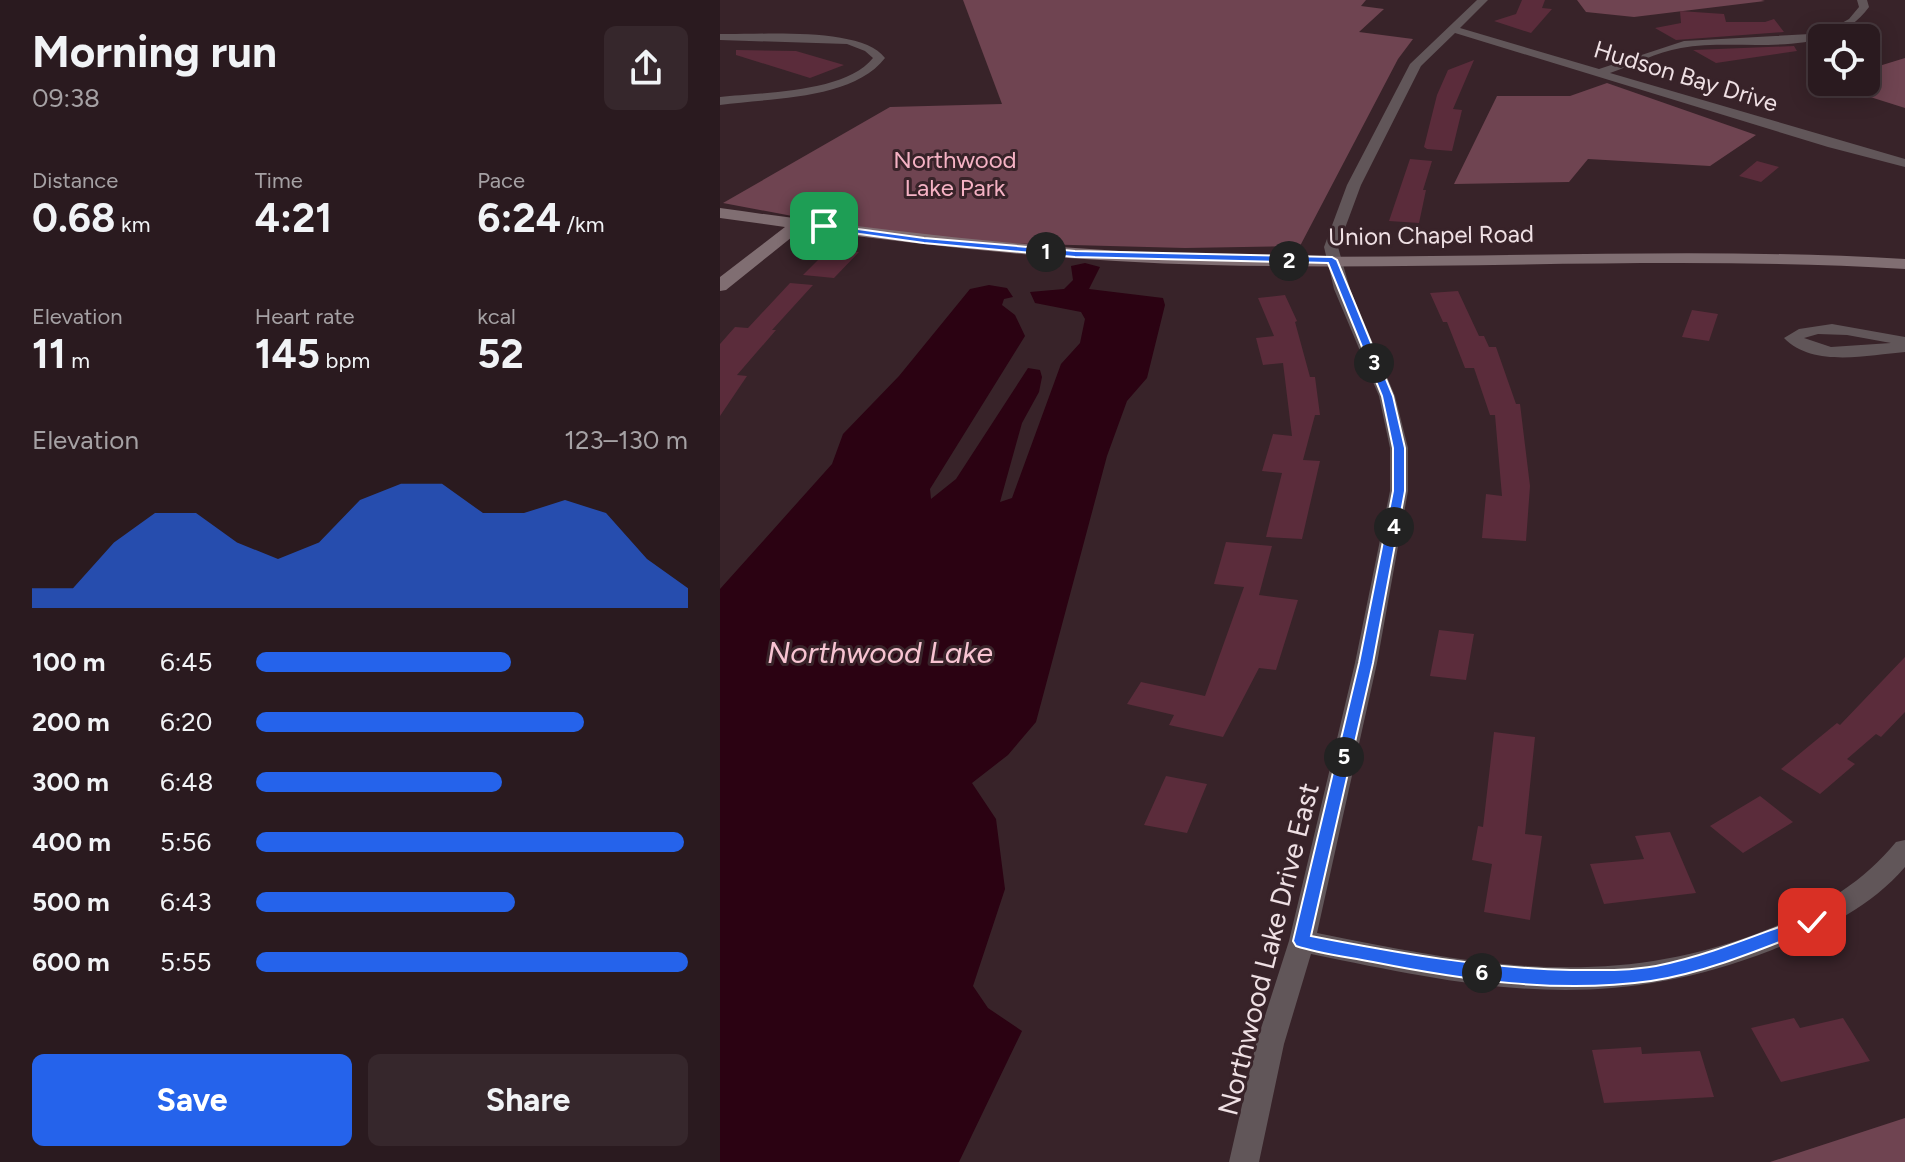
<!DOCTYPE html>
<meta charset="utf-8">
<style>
:root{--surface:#2a1a1f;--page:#36272c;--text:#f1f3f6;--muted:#a5a1a4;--line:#46383d;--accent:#2563eb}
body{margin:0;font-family:Figtree,sans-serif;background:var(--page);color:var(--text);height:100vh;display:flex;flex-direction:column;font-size:30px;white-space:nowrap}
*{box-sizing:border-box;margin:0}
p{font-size:26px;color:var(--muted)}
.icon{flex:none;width:44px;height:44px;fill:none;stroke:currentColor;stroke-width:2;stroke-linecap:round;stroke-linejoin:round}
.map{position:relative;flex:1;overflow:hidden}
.side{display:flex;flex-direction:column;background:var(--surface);width:720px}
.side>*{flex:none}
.controls{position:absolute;left:1088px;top:24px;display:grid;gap:16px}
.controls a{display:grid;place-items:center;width:72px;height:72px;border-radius:12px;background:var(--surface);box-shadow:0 4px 20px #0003,0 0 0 2px var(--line);font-size:40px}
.pin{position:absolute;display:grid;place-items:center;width:68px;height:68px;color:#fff;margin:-34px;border-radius:16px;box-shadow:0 4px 12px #0006}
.km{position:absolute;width:40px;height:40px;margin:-20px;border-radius:50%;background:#222;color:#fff;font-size:22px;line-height:40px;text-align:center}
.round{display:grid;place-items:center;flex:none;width:84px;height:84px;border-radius:12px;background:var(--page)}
.summary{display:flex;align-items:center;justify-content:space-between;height:136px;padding:0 32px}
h1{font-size:44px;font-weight:700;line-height:60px}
.stats{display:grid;grid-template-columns:repeat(3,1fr);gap:12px;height:136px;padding:8px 32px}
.stats div{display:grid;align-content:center}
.stats b{font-size:40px;font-weight:700}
.stats small{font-size:22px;font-weight:400}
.stats p{font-size:22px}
.chart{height:224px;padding:16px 32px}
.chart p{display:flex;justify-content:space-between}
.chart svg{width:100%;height:144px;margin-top:8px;fill:var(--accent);opacity:.7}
.primary-button{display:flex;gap:16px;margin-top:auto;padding:16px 32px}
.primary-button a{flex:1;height:92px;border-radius:12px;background:var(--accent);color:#fff;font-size:32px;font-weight:700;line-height:92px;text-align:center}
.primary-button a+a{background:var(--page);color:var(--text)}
ul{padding:0 32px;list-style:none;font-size:26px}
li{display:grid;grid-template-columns:128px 96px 1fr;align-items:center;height:60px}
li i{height:20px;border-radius:10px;background:var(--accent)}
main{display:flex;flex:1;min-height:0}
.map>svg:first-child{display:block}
.green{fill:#6f4451}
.water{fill:#2b0212}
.building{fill:#5b2c3b}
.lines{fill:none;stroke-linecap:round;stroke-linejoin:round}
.street{fill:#615659;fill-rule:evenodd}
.secondary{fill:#806e72;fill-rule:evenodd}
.route{fill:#2563eb;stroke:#fff;stroke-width:2}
.labels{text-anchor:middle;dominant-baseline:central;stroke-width:6;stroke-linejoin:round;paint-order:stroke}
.far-street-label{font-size:24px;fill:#efe0e4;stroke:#382329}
.far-park-label{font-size:24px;fill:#f5b2c4;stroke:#382329}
.street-label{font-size:28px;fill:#efe0e4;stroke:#382329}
.water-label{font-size:30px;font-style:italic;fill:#f8c4d2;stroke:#382329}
</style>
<main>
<section class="side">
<div class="summary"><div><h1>Morning run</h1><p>09:38</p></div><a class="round"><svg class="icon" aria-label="share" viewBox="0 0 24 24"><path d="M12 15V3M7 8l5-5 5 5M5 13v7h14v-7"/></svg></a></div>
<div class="stats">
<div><p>Distance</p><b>0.68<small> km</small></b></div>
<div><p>Time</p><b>4:21</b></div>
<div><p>Pace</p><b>6:24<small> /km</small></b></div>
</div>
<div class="stats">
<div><p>Elevation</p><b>11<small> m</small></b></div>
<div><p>Heart rate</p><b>145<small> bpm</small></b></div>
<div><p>kcal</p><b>52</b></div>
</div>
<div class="chart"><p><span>Elevation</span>123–130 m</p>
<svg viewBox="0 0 160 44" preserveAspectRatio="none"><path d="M0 44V38L10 38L20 24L30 15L40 15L50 24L60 29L70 24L80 11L90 6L100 6L110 15L120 15L130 11L140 15L150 29L160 38V44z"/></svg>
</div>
<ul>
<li><b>100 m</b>6:45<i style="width:59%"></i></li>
<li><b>200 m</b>6:20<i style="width:76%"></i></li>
<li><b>300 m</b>6:48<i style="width:57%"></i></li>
<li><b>400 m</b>5:56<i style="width:99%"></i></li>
<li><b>500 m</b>6:43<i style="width:60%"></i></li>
<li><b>600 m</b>5:55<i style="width:100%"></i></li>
</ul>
<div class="primary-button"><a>Save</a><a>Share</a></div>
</section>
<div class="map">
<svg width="1185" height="1162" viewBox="0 0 1185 1162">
<rect width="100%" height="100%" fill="#382329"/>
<!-- green -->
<path class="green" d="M243 0H646L641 6 664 9 639 32 693 39 678 59 580 246 465 248 204 241 3 203 170 107 282 104Z
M857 0H1041L1045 1 914 17 866 12Z
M1185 58V108L1087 77 1102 76V82H1146V70Z
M887 83 1036 135 990 166 868 159 849 182 734 184 777 96H850Z
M1185 1118V1162H1050Z"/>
<!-- water -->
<path class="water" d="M365 263 380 267 369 289 443 298 445 305 427 378 407 401 387 456 316 722 288 755 252 783 276 819 285 889 253 986 268 1008 302 1031 239 1162H0V589L112 464 123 434 179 376 250 289 269 285 287 288 293 297 284 299 282 305 295 315 305 336 210 489 211 499 236 479 308 368 320 370 322 377 319 392 302 423 280 502 292 498 341 364 360 343 365 319 361 312 315 303 310 292 344 289 353 280 351 266Z"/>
<!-- building -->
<path class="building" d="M802 0H825L822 8 832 9 811 33 774 21 796 14Z
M960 11 1004 14 1006 22H1045L1054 19 1064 32 956 40 935 28 961 23Z
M1074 46 1077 51 996 63 973 50Z
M16 50 76 51 124 65 90 78 16 55Z
M754 60 733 109 742 110 732 151 707 149 704 147 717 95 728 70Z
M690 159 712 161 703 190H706L699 223 669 221Z
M1037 161 1059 167 1041 182 1019 176Z
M109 249 139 252 114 278 83 275Z
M70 283 93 285 52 330H56L17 375 27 376 0 416V344L15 327 28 328Z
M738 291 759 336H764L769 347H776L796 404H800L810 486 806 541 762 538 766 494 782 496 775 415H770L754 368H745L727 322H723L710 293Z
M565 295 577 321 575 322 590 377H595L600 415H595L583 460 600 461 582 539 546 537 562 473 542 471 553 434 572 436 563 363 543 365 536 338 554 336 538 298Z
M972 310 998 314 989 341 962 337Z
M506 542 552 546 539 595 578 600 556 670 539 668 503 737 449 725 454 715 407 704 421 682 485 696 524 587 494 584Z
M719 630 754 634 746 680 710 676Z
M1185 657V712L1161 737 1156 734 1127 759 1135 764 1100 794 1061 769 1117 723 1120 725Z
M774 732 815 737 805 834 822 836 810 920 764 912 772 864 752 860 758 826 763 827Z
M446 776 487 784 467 833 424 825Z
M1040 796 1073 822 1023 853 990 826Z
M950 832 976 893 884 904 870 864 924 859 915 836Z
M1074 1018 1080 1028 1123 1018 1150 1061 1061 1082 1031 1028Z
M921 1047 922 1054 980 1051 994 1097 884 1103 872 1050Z"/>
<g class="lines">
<!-- street -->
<path class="street" d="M757 0H768L740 28 879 69 964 41 1090 34 1111 29 1129 19 1139 7 1137 0H1147L1149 7C1108 63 1021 37 961 48 936 52 914 65 890 73L1185 159V167L1108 147 735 33 701 66 641 185 618 247 630 289 675 396 688 448V491L657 663 597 933C755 965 890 992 1046 930 1096 910 1142 884 1176 842L1185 840V867C1151 907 1101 931 1052 950 884 1015 761 989 591 954L564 1044 539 1162H509L536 1044 569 941 635 663 670 491V448L659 396 614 289 604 247 627 185 690 64Z
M0 34C38 35 142 26 165 58 133 100 49 98 0 105V97C43 92 125 93 153 58L145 51 127 44 0 40Z
M1112 324 1185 337V352C1148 355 1093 368 1064 338L1079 329ZM1098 334 1127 335 1171 343 1111 347 1084 338Z"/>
<!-- secondary -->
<path class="secondary" d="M0 208C162 231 325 250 488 255 721 262 953 245 1185 259V269C954 255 723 271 491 265 354 262 218 247 82 229L6 290 0 291V277L65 227 0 218Z"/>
</g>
<!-- route -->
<path class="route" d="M101 224 204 238 355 251 612 257 617 260 673 396 685 448V491L653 663 591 936C678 953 762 968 851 970 879 970 908 971 936 966 991 955 1040 933 1092 915L1101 922 1098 927C1044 948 989 972 931 981 839 994 743 980 653 962 628 957 600 954 576 946L573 941 639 663 673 491V448L662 396 608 263 355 257 204 243 104 229Z"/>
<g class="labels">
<!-- far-street labels -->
<g class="far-street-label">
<text transform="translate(966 76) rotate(17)">Hudson Bay Drive</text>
<text transform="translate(711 235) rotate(-1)">Union Chapel Road</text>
</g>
<!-- far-park labels -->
<g class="far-park-label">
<text x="235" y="159">Northwood<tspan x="235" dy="28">Lake Park</tspan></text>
</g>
<!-- street labels -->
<g class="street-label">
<text transform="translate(548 949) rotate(-76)">Northwood Lake Drive East</text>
</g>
<!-- water labels -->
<g class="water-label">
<text x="160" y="652">Northwood Lake</text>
</g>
</g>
</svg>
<div class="controls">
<a><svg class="icon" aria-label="locate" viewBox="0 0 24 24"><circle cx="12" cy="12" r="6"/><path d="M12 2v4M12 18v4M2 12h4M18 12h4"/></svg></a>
</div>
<div class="pin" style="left:104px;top:226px;background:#1e9e55"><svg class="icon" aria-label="arrive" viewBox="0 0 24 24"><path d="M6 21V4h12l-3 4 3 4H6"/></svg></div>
<div class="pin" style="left:1092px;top:922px;background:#d93025"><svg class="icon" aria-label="check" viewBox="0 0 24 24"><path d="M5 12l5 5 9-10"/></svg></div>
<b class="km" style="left:326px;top:252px">1</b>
<b class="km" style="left:569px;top:261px">2</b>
<b class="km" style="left:654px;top:363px">3</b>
<b class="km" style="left:674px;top:527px">4</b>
<b class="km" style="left:624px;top:757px">5</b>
<b class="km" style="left:762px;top:973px">6</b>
</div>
</main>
